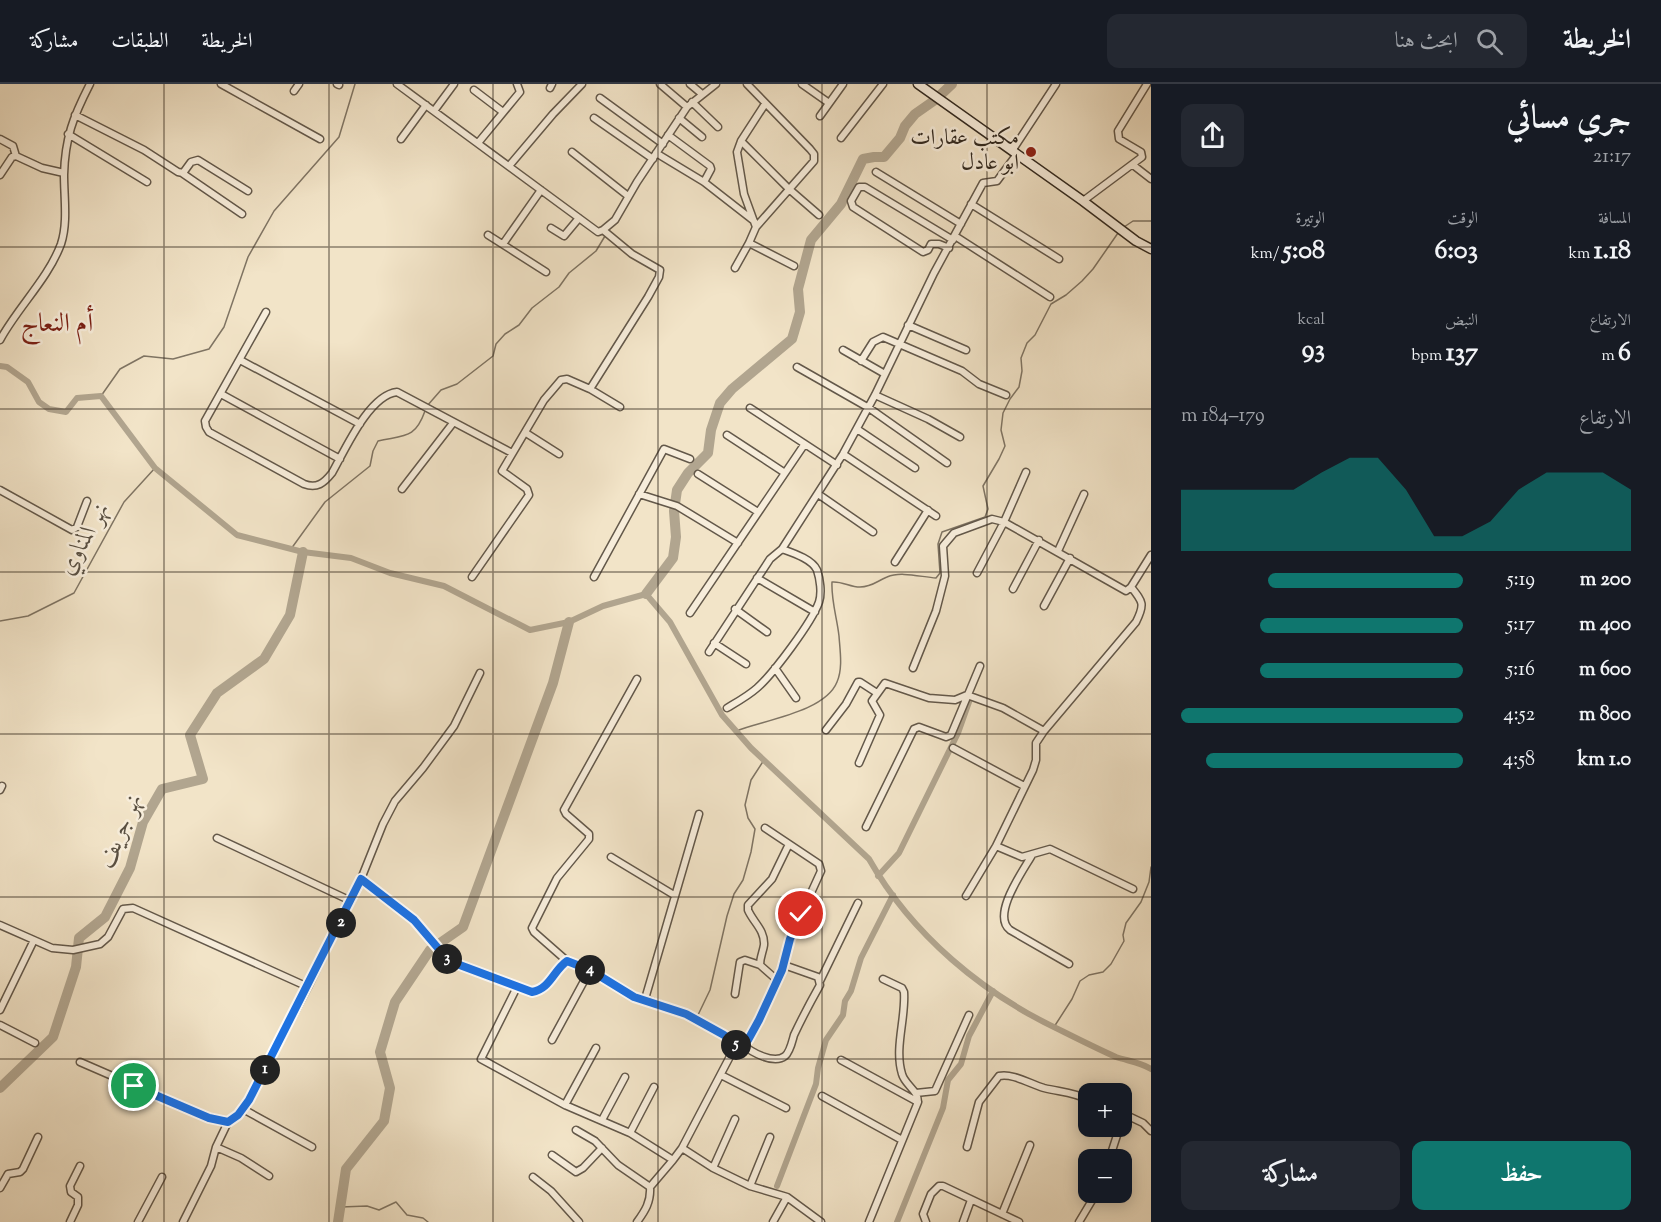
<!DOCTYPE html>
<html lang="ar">
<meta charset="utf-8">
<style>
:root{--surface:#171b24;--page:#242831;--text:#f1f3f6;--muted:#9ea1a6;--line:#363941;--accent:#0f766e}
body{margin:0;font-family:"Sorts Mill Goudy",Amiri,serif;background:var(--page);color:var(--text);direction:rtl;height:100vh;display:flex;flex-direction:column;font-size:22px;white-space:nowrap}
*{box-sizing:border-box;margin:0}
p{font-size:20px;color:var(--muted)}
.icon{flex:none;width:33px;height:33px;fill:none;stroke:currentColor;stroke-width:2;stroke-linecap:round;stroke-linejoin:round}
.map{position:relative;flex:1;overflow:hidden;direction:ltr}
.drawer{display:flex;flex-direction:column;background:var(--surface);width:510px}
.drawer>*{flex:none}
.controls{position:absolute;left:1078px;top:999px;display:grid;gap:12px}
.controls a{display:grid;place-items:center;width:54px;height:54px;border-radius:12px;background:var(--surface);box-shadow:0 3px 15px #0003;font-size:30px}
.pin{position:absolute;display:grid;place-items:center;width:51px;height:51px;color:#fff;margin:-26px;border:3px solid #fff;border-radius:50%;box-shadow:0 2px 6px #0007}
.km{position:absolute;width:30px;height:30px;margin:-15px;border-radius:50%;background:#222;color:#fff;font-size:16px;line-height:30px;text-align:center}
.round{display:grid;place-items:center;flex:none;width:63px;height:63px;border-radius:12px;background:var(--page)}
.summary{display:flex;align-items:center;justify-content:space-between;height:102px;padding:0 30px}
h1{font-size:33px;font-weight:700;line-height:45px}
.stats{display:grid;grid-template-columns:repeat(3,1fr);gap:9px;height:102px;padding:6px 30px}
.stats div{display:grid;align-content:center}
.stats b{font-size:26px;font-weight:700}
.stats small{font-size:16px;font-weight:400}
.stats p{font-size:16px}
.chart{height:168px;padding:12px 30px}
.chart p{display:flex;justify-content:space-between}
.chart svg{width:100%;height:108px;margin-top:6px;fill:var(--accent);opacity:.7}
.cta{display:flex;gap:12px;margin-top:auto;padding:12px 30px}
.cta a{flex:1;height:69px;border-radius:12px;background:var(--accent);color:#fff;font-size:24px;font-weight:700;line-height:69px;text-align:center}
.cta a+a{background:var(--page);color:var(--text)}
ul{padding:0 30px;list-style:none;font-size:20px}
li{display:grid;grid-template-columns:96px 72px 1fr;align-items:center;height:45px}
li i{height:15px;border-radius:8px;background:var(--accent)}
header{display:flex;align-items:center;gap:36px;box-sizing:border-box;height:84px;padding:0 30px;background:var(--surface);border-bottom:2px solid var(--line)}
header strong{font-size:28px}
nav{display:flex;gap:33px;margin-inline-start:auto;font-size:21px}
.search{width:420px;height:54px;background:var(--page);display:flex;align-items:center;gap:15px;box-sizing:border-box;padding:0 21px;border-radius:12px;color:var(--muted);font-size:22px}
main{display:flex;flex:1;min-height:0}
.map>svg:first-child{display:block}
.lines{fill:none;stroke-linecap:round;stroke-linejoin:round}
.stream{stroke:#7f7463;stroke-width:1.5}
.canal{stroke:#b1a58f;stroke-width:6}
.river{stroke:#b1a58f;stroke-width:10}
.street-casing{stroke:#63584a;stroke-width:9}
.secondary-casing{stroke:#332a20;stroke-width:11}
.street{stroke:#f7eddb;stroke-width:6}
.secondary{stroke:#f7eddb;stroke-width:8}
.route-casing{stroke:#fff;stroke-width:12}
.route{stroke:#1a73e8;stroke-width:8}
.grid{fill:none;stroke:#332a20;stroke-width:1.5;stroke-opacity:0.55}
.poi-dot{fill:#8f2418;stroke:#f7eddb;stroke-width:2}
.labels{text-anchor:middle;dominant-baseline:central;stroke-width:5;stroke-linejoin:round;paint-order:stroke}
.poi-label{font-size:22px;fill:#332a20;stroke:#f7eddb;text-anchor:end}
.water-label{font-size:24px;font-style:italic;fill:#594f41;stroke:#f7eddb}
.quarter-label{font-size:26px;fill:#7a1f14;stroke:#f7eddb}
</style>
<header>
<strong>الخريطة</strong>
<div class="search"><svg class="icon" aria-label="search" viewBox="0 0 24 24"><circle cx="10" cy="10" r="6"/><path d="M15 15l6 6"/></svg>ابحث هنا</div>
<nav><a>الخريطة</a><a>الطبقات</a><a>مشاركة</a></nav>
</header>
<main>
<section class="drawer">
<div class="summary"><div><h1>جري مسائي</h1><p>21:17</p></div><a class="round"><svg class="icon" aria-label="share" viewBox="0 0 24 24"><path d="M12 15V3M7 8l5-5 5 5M5 13v7h14v-7"/></svg></a></div>
<div class="stats">
<div><p>المسافة</p><b>1.18<small> km</small></b></div>
<div><p>الوقت</p><b>6:03</b></div>
<div><p>الوتيرة</p><b>5:08<small> /km</small></b></div>
</div>
<div class="stats">
<div><p>الارتفاع</p><b>6<small> m</small></b></div>
<div><p>النبض</p><b>137<small> bpm</small></b></div>
<div><p>kcal</p><b>93</b></div>
</div>
<div class="chart"><p><span>الارتفاع</span>179–184 m</p>
<svg viewBox="0 0 160 44" preserveAspectRatio="none"><path d="M0 44V19L10 19L20 19L30 19L40 19L50 12L60 6L70 6L80 19L90 38L100 38L110 32L120 19L130 12L140 12L150 12L160 19V44z"/></svg>
</div>
<ul>
<li><b>200 m</b>5:19<i style="width:69%"></i></li>
<li><b>400 m</b>5:17<i style="width:72%"></i></li>
<li><b>600 m</b>5:16<i style="width:72%"></i></li>
<li><b>800 m</b>4:52<i style="width:100%"></i></li>
<li><b>1.0 km</b>4:58<i style="width:91%"></i></li>
</ul>
<div class="cta"><a>حفظ</a><a>مشاركة</a></div>
</section>
<div class="map">
<svg width="1151" height="1138" viewBox="0 0 1151 1138">
<rect width="100%" height="100%" fill="#f2e4c8"/>
<filter id="stains"><feTurbulence type="fractalNoise" baseFrequency=".00333" numOctaves="4"/><feColorMatrix values="0 0 0 0 .2 0 0 0 0 .09 0 0 0 0 .02 0 0 0 .5 -.17"/></filter>
<radialGradient id="worn" r=".72"><stop offset=".6" stop-color="#630" stop-opacity="0"/><stop offset="1" stop-color="#630" stop-opacity=".3"/></radialGradient>
<g class="lines">
<!-- stream -->
<path class="stream" d="M1124 143 1133 137H1151
M101 312 120 285 144 272 173 275 209 265 224 243 248 173 274 127 339 53 355 0
M427 322 441 306 457 300 493 272 496 260 505 250 519 241 532 224 559 203 569 189 596 167 605 152
M291 465 325 418 370 382 373 367 378 357C405 351 415 355 425 327
M0 537 28 532 74 509 124 418 155 384
M736 647C764 636 825 628 837 598 843 584 840 567 839 552 837 534 831 516 832 498 842 497 850 503 860 503 872 503 877 497 887 493 901 487 921 493 936 494L940 489 938 460 942 448 985 433 988 425 983 402 999 375 1005 362 1001 346 1003 329 1010 315 1019 303 1022 287 1021 274 1027 259 1035 251 1051 220 1066 211 1082 197 1093 185 1118 149
M698 931 710 906 727 832 734 810 743 796 751 768 755 745 748 734 745 721 751 696 764 676
M1054 943 1072 915 1080 897 1089 891 1103 888 1111 880 1124 857 1123 851 1126 839 1141 818 1149 798 1151 783
M341 1123 367 1122 379 1126 396 1118 407 1131 423 1134 428 1138"/>
<!-- canal -->
<path class="canal" d="M0 282 7 283 28 298 39 318 49 325 66 328 77 314 101 312 155 384 237 451 303 468 351 474 390 489 444 502 530 546 569 538 603 522 646 510 670 538 722 631 751 664 869 775C912 851 983 910 1062 947 1080 956 1098 965 1116 973 1128 977 1140 978 1151 985
M878 792 899 769 958 649 969 618
M777 1102 816 1000 818 984 826 956 843 931 845 917 851 907 861 874 893 811
M897 1138 943 1024 948 996 961 980 969 952 993 907"/>
<!-- river -->
<path class="river" d="M646 510 673 474 676 453 674 427 677 406 688 389 708 369 711 346 720 319 732 305 792 255 800 228 798 205 811 156 841 120 863 75 874 73H884L900 54 905 42 915 30 935 16 952 0
M0 1004 53 953 76 883 79 854 105 833 130 784 143 738 162 705 203 695 190 651 217 609 264 575 290 531 303 468
M338 1138 346 1085 384 1037 390 1004 380 968 395 918 430 866 463 843 553 599 569 538"/>
<defs>
<path id="street" d="M221 0 320 55
M337 0 339 1
M397 0 598 148 603 146 632 170 660 186 659 193 648 213 590 305 620 323
M660 0 687 23
M690 0 702 10
M747 0 810 65 814 70V77L756 143
M802 0 829 19
M550 4 552 0
M474 6 503 28
M294 7 299 0
M600 14 663 60
M692 18 718 43
M434 27 454 0
M75 31 144 66 178 88 183 89 191 78 198 76 248 107
M820 32 843 0
M594 34 653 75
M679 34 702 53
M68 50 147 98
M668 51 710 82 711 85 704 98
M841 54 883 0
M0 55 13 62 16 72
M401 55 426 21
M741 57 789 105 819 131
M478 59 520 8 517 0
M1012 67 1056 0
M572 68 628 112
M656 69 704 98 754 137
M1133 81 1151 95
M509 82 553 30 582 0
M876 88 961 140
M182 89 242 130
M0 91 12 73 16 72 42 84 64 89
M1083 117 1142 73 1141 68 1119 55 1118 47 1147 0
M971 120 1059 175
M551 144 564 152 579 134
M603 146 615 136 637 98 687 23 716 0
M488 151 546 188
M955 152 1050 213
M749 159 794 182
M503 160 541 106
M949 164 939 160H931L928 166 923 168 853 123 851 117 859 103H865L953 156
M735 184 749 159 756 143 744 110 737 68 741 57 765 20
M266 228 205 337 206 343 209 348 304 400C317 405 324 399 332 389 345 366 369 311 397 308L512 369
M908 241 966 266
M0 256C18 223 48 195 61 160 68 139 64 113 64 91 65 54 73 33 90 0
M843 266 885 290
M240 276 360 340
M861 277 873 258 883 253 962 287 979 300 1006 311
M797 283 869 324 947 379
M221 310 340 375
M875 311 928 335 960 353
M750 324 837 381
M857 345 915 384
M526 349 559 370
M727 351 785 389
M843 370 936 432
M698 390 758 428
M402 405 453 339
M0 406 72 446 77 443 87 417
M639 410 677 422 738 459
M818 410 873 448
M1058 467 1084 410
M895 478 928 426
M977 489 1004 438 1026 388
M472 493 529 411 527 405 502 387 544 316 561 296 567 295 590 305
M594 493 664 365 690 375
M757 494 815 528
M1013 505 1039 456
M1044 522 1070 474
M735 525 767 548
M690 529 804 361
M714 559 746 580
M709 568 770 475 782 465 843 370 875 311 934 189 983 99 997 97 1017 70
M775 584 796 614
M913 584 936 527 945 492 943 462 954 449 992 435 1004 438 1126 507 1131 503
M727 624C737 618 748 612 757 604 773 590 812 538 819 518 822 509 820 495 817 486 812 475 793 469 782 465
M826 646 846 620 858 598H860L877 609
M953 664 1024 702
M859 679 880 631 872 617 885 599 929 614 955 616 967 611 1003 624 1044 647
M0 706 2 702
M866 743 914 645 919 643 946 653 951 651 980 582
M217 754 351 817
M996 762 1022 773 1050 765 1133 805
M1032 771C1023 787 991 831 1010 846L1069 880
M611 773 674 811
M361 795 383 740 395 717 423 684 454 642 480 589
M966 812 996 762 1033 686 1036 676V659L1044 647 1136 538C1145 520 1143 518 1131 503L1151 471
M0 841 52 864 73 866 100 860 108 853 123 825 133 824 308 903 361 795 414 836 449 877 517 903
M567 877 534 848 532 844 557 794 589 755V750L566 730 564 726 637 595
M883 895 902 904 904 908C906 934 894 964 902 990 905 1001 918 1006 918 1018
M777 896 760 881C760 873 763 868 764 861 765 846 753 838 748 826V821L772 795 789 760
M820 897 858 819
M735 910 740 878 745 876 760 881
M645 915 699 730
M0 926 34 856
M0 941 35 959
M552 956 590 886
M742 960C751 968 774 981 785 972 790 968 792 958 794 951 802 934 811 917 820 901L818 893 784 881
M736 961 748 956 759 936 784 881 790 855 821 787 819 780 765 744
M841 976 918 1018 869 1138
M80 978 209 1034 228 1038 238 1031 249 1016 308 903
M721 991 786 1024
M916 1009 935 1007 969 931
M822 1012 902 1056
M565 1021 596 964
M243 1025 312 1063
M1122 1029 1143 1039 1151 1047
M602 1036 625 993
M576 1046 595 1057 618 1081 650 1103
M630 1049 654 1003
M216 1063 241 1074 269 1092
M967 1063 979 1018 999 992C1013 989 1030 1000 1044 1004 1060 1008 1074 1008 1089 1016
M682 1064 673 1076 630 1049 565 1021 481 975 517 903C553 916 544 894 567 877L590 886 634 913 645 915 686 930 724 951 736 961 682 1064 713 1084 750 1102 787 1113 821 1138
M552 1071 576 1088 583 1084 602 1064
M1109 1076 1120 1042
M713 1084 735 1035
M533 1093 551 1107 579 1138
M750 1102 770 1053
M0 1104 8 1090 20 1088 23 1085 38 1053
M1002 1130 1030 1061
M70 1138 78 1121V1113L71 1108 70 1102 80 1082
M138 1138 162 1093
M183 1138 211 1082 216 1063 228 1038
M637 1138C645 1127 651 1118 650 1103L673 1076
M773 1138 787 1113
M926 1138 923 1130 931 1110 939 1102H943L1019 1138
M963 1138 971 1116
M1079 1138 1097 1108"/>
<path id="secondary" d="M918 0 1083 117 1136 157 1151 165"/>
</defs>
<!-- street casing -->
<use href="#street" class="street-casing"/>
<!-- secondary casing -->
<use href="#secondary" class="secondary-casing"/>
<!-- street -->
<use href="#street" class="street"/>
<!-- secondary -->
<use href="#secondary" class="secondary"/>
</g>
<g class="lines">
<defs>
<path id="route" d="M134 1002 209 1034 228 1038 238 1031 249 1016 361 795 414 836 449 877 532 908C550 905 553 887 567 877L590 886 634 913 686 930 724 951 736 961 748 956 759 936 782 886 790 855 801 830"/>
</defs>
<!-- route casing -->
<use href="#route" class="route-casing"/>
<!-- route -->
<use href="#route" class="route"/>
</g>
<!-- grid -->
<path class="grid" d="M164 0V1138M329 0V1138M493 0V1138M658 0V1138M822 0V1138M987 0V1138M0 163H1151M0 325H1151M0 488H1151M0 650H1151M0 813H1151M0 975H1151"/>
<!-- markers -->
<circle class="poi-dot" cx="1031" cy="68" r="6"/>
<g class="labels">
<!-- poi labels -->
<g class="poi-label">
<text x="1019" y="55">مكتب عقارات<tspan x="1019" dy="25">ابو عادل</tspan></text>
</g>
<!-- water labels -->
<g class="water-label">
<text transform="translate(85 455) rotate(-61)">نهر المناوي</text>
<text transform="translate(121 747) rotate(-67)">نهر جريف</text>
</g>
<!-- quarter labels -->
<g class="quarter-label">
<text x="57" y="240">أم النعاج</text>
</g>
</g>
<rect width="100%" height="100%" filter="url(#stains)"/>
<rect width="100%" height="100%" fill="url(#worn)"/>
</svg>
<div class="controls">
<a>+</a>
<a>−</a>
</div>
<div class="pin" style="left:134px;top:1002px;background:#1e9e55"><svg class="icon" aria-label="arrive" viewBox="0 0 24 24"><path d="M6 21V4h12l-3 4 3 4H6"/></svg></div>
<div class="pin" style="left:801px;top:830px;background:#d93025"><svg class="icon" aria-label="check" viewBox="0 0 24 24"><path d="M5 12l5 5 9-10"/></svg></div>
<b class="km" style="left:265px;top:986px">1</b>
<b class="km" style="left:341px;top:839px">2</b>
<b class="km" style="left:447px;top:875px">3</b>
<b class="km" style="left:590px;top:886px">4</b>
<b class="km" style="left:736px;top:961px">5</b>
</div>
</main>
